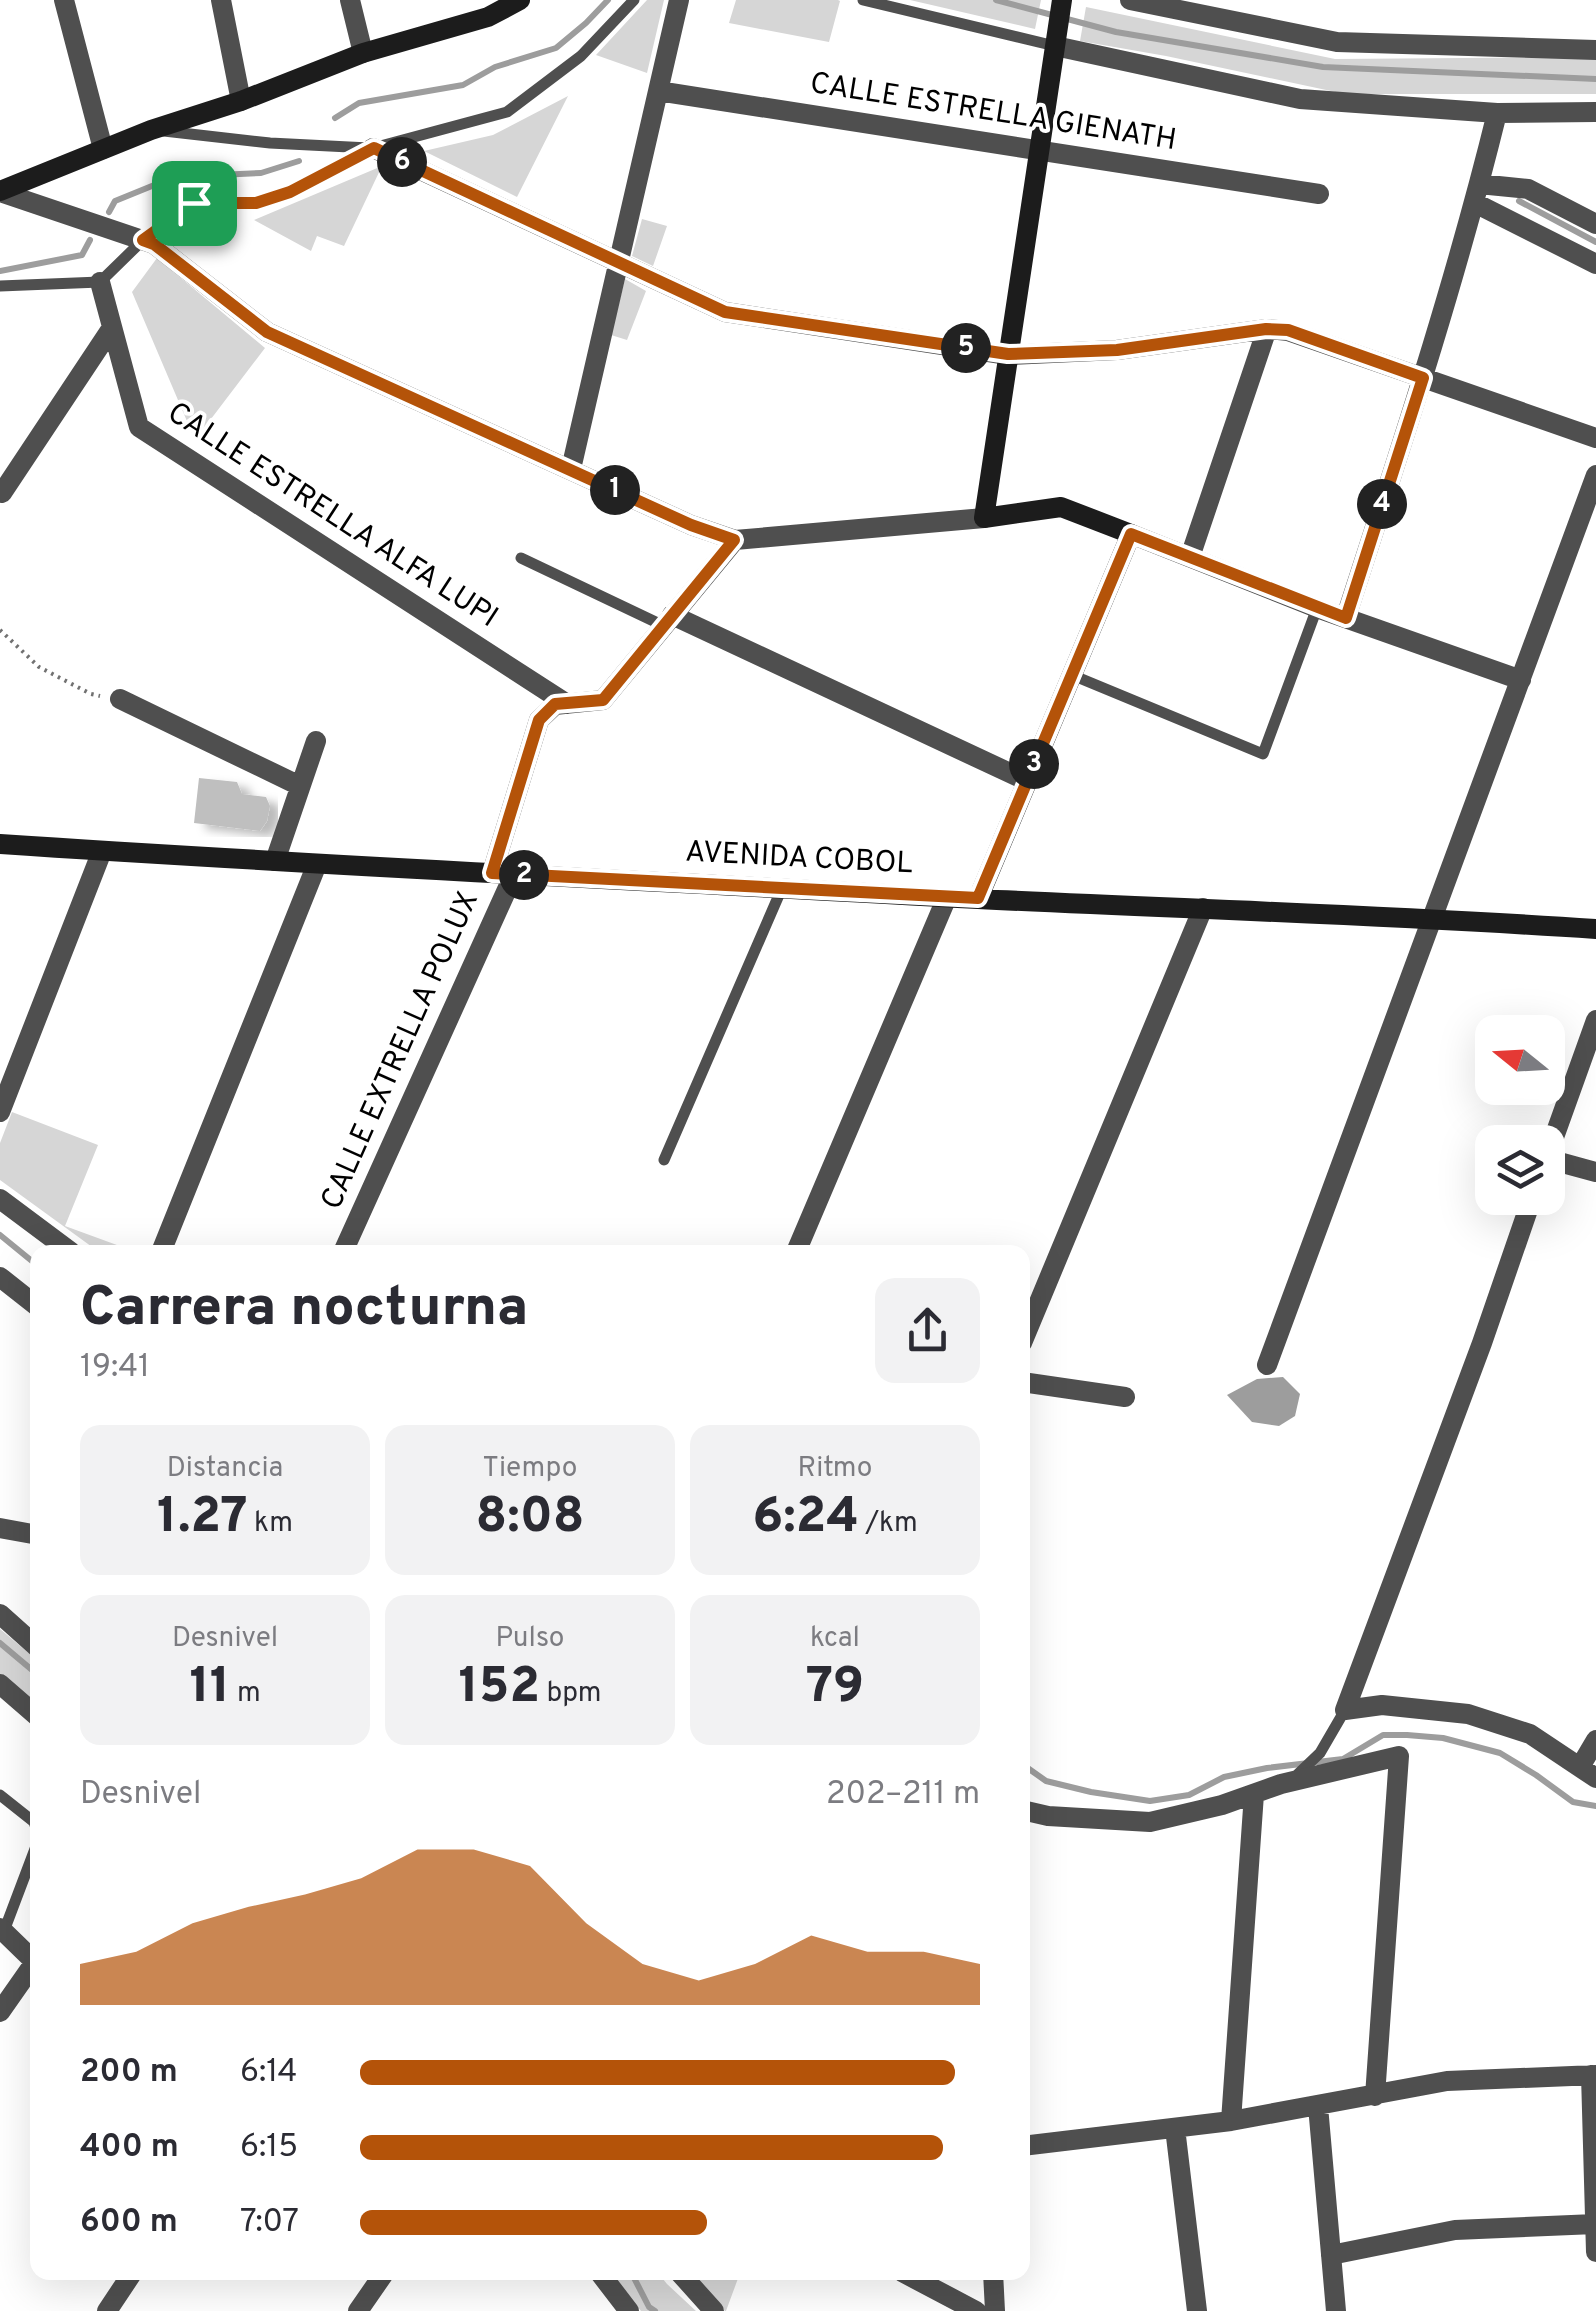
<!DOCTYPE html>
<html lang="es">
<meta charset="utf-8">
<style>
:root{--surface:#fff;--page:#f2f2f3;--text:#2b2b33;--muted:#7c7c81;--accent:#b45309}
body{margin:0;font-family:Overpass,sans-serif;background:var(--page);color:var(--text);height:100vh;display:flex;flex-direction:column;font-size:38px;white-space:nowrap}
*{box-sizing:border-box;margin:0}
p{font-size:32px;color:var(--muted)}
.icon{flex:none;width:55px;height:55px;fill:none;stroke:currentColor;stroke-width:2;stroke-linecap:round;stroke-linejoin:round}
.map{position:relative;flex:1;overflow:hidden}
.panel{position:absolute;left:30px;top:1245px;width:1000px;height:1035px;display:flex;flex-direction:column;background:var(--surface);border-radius:20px;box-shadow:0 10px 40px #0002}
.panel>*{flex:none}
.needle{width:65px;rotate:288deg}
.fabs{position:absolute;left:1475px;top:1015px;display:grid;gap:20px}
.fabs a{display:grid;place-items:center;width:90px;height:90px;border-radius:20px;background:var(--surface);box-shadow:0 10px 40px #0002;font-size:50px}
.pin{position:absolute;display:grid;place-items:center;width:85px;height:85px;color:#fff;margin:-42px;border-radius:20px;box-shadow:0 5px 15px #0006}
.km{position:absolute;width:50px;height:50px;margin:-25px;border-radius:50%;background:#222;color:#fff;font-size:28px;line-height:50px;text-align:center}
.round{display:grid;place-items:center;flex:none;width:105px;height:105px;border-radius:20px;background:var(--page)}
.overview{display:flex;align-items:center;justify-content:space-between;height:170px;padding:0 50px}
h1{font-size:55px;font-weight:800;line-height:75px}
.metrics{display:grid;grid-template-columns:repeat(3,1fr);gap:15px;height:170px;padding:10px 50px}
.metrics div{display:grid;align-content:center;border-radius:20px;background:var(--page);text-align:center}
.metrics b{font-size:50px;font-weight:800}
.metrics small{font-size:28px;font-weight:400}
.metrics p{font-size:28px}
.chart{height:280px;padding:20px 50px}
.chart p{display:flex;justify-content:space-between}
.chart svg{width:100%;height:180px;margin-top:10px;fill:var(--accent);opacity:.7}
ul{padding:0 50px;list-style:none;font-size:32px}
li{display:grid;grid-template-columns:160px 120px 1fr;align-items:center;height:75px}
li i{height:25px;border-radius:12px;background:var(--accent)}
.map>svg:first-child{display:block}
.green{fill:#d6d6d6}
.water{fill:#9d9d9d}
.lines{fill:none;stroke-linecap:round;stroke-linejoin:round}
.stream{stroke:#9d9d9d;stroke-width:6}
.building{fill:#bfbfbf;filter:url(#shadow)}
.path{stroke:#717171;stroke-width:4;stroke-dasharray:2.5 5;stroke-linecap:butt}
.lane{stroke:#4f4f4f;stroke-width:11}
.street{stroke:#4f4f4f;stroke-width:20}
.secondary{stroke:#1c1c1c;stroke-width:20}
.route-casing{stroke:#fff;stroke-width:20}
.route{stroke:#b45309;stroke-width:12}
.labels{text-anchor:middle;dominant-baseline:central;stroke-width:8;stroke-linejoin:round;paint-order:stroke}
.street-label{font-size:30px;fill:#000;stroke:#fff}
</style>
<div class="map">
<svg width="1596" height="2311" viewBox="0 0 1596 2311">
<defs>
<filter id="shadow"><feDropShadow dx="11" dy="6" stdDeviation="5" flood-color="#0004"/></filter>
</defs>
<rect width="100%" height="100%" fill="#fff"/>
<!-- green -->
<path class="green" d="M647 0H664L647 73 596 55Z
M736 0H838L840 1 829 42 729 23Z
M910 0H1041L1035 29Z
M1086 7 1335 59 1596 57V94H1345L1166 56 1080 41Z
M568 96 517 197 424 151 493 135Z
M382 166 344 246 317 236 311 251 254 220Z
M642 219 667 226 653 266 632 256Z
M157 258 265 348 195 440 132 292Z
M625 279 646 291 627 340 611 335Z
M12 1112 98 1145 65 1226 136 1252H99L0 1180V1143Z
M0 1629 37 1660V1708L0 1675Z
M609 2273H658L667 2284 696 2311H641Z
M692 2273H740L726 2311H725Z"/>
<!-- water -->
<path class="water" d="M1283 1377 1300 1394 1295 1416 1279 1426 1252 1422 1227 1395 1257 1379Z"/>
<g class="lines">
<!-- stream -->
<path class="stream" d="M996 0 1116 32 1323 67 1596 79
M335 118 359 103 463 85 495 67 556 48 586 23 608 0
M1519 201 1596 242
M109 212 115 201 174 177 261 173 299 161
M0 271 82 255 90 240
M0 1235 38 1266
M0 1643 38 1675
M1022 1764 1046 1781 1091 1792 1150 1801 1189 1795 1224 1777 1267 1768 1343 1759 1383 1735H1407L1443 1738 1500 1753 1536 1775 1573 1802 1596 1806
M631 2272 649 2307 655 2311"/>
</g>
<!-- building -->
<path class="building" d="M199 778 237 782 242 794 266 797 270 806 267 821 260 831 194 823Z"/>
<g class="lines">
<!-- path -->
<path class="path" d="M0 630 39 667 91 694 100 696"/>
<!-- lane -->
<path class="lane" d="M863 0 1055 46
M164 131 270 143 369 148
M0 286 100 282 143 240 194 203H257L290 192 373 148 507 112 581 56 634 0
M521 558 664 626
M1072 675 1263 754 1317 608
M664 1160 782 888
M1298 1774 1320 1753 1345 1710
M0 1795 34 1822 38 1833
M4 1931 38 1841"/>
<!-- street -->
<path class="street" d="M64 0 103 149
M221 0 241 101
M350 0 363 53
M1130 0 1337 42 1596 50
M1055 46 1300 99 1497 113 1596 112
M658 91 1319 194
M373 148 725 312 1008 355 1117 350 1267 329 1288 331 1596 438
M1479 184 1528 189 1596 224
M0 192 154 244 267 332 691 525 735 540 984 518
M1475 203 1596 264
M100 282 139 427 567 704
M571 469 679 0
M2 493 111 329
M1131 534 1317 608 1521 680
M1190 557 1267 329
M672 615 1027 781
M1346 617C1400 450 1455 284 1497 113
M120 699 300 786
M275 861 316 741
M492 873 539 720 555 705 603 700 735 540
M0 1112 102 851
M1548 1154 1596 1020
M1548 1159 1596 1172
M1532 1198 1482 1343 1345 1710 1382 1705 1468 1714 1530 1734 1596 1778
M0 1199 71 1252
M161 1252 317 864
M343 1252 514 874
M796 1252 947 897
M0 1277 38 1307
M1022 1343 1203 908
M1267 1365 1596 475
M1022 1382 1125 1397
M0 1528 38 1535
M0 1614 38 1648
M0 1684 38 1717
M1580 1767 1596 1740
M1022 1810 1048 1816 1150 1822 1222 1805 1281 1784 1399 1756 1375 2096
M0 1928 35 1962 0 2012
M1591 2075 1596 2252
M1318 2106 1336 2311
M1231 2121 1254 1794
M1175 2128 1197 2311
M1022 2146 1231 2121 1447 2081 1596 2075
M1331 2255 1455 2230 1595 2224
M599 2272 629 2311
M679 2272 714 2311
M902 2272 976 2311
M993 2272 995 2311
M107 2311 133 2272
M358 2311 385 2272"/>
<!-- secondary -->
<path class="secondary" d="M0 191 151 130 241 101 363 53 488 17 520 0
M0 844C326 866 652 881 978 899 1184 909 1390 915 1596 929
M978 899 1131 534 1061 507 984 518 1062 0"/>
</g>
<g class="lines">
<defs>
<path id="route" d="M374 148 725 312 1008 354 1117 350 1266 329 1288 330 1423 378 1346 618 1131 534 978 898 492 873 539 720 555 704 603 700 734 540 691 525 267 332 154 244 143 240 194 203H256L290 192Z"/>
</defs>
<!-- route casing -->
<use href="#route" class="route-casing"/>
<!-- route -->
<use href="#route" class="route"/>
</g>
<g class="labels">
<!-- street labels -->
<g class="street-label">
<text transform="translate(993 113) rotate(9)">CALLE ESTRELLA GIENATH</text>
<text transform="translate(332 516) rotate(33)">CALLE ESTRELLA ALFA LUPI</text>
<text transform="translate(799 859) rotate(3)">AVENIDA COBOL</text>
<text transform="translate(401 1051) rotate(-66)">CALLE EXTRELLA POLUX</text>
</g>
</g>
</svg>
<div class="fabs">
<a><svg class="needle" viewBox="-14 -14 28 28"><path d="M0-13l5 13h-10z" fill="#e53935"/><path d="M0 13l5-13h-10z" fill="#7c7c81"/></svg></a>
<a><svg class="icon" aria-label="layers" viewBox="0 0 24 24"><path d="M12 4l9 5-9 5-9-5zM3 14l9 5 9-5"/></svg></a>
</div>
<div class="pin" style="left:194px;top:203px;background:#1e9e55"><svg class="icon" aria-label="arrive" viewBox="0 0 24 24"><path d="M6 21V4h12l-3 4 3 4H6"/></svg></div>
<b class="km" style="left:615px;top:490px">1</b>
<b class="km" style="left:524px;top:875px">2</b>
<b class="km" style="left:1034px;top:764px">3</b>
<b class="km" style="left:1382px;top:504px">4</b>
<b class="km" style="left:966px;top:348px">5</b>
<b class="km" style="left:402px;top:162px">6</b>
<section class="panel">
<div class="overview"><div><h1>Carrera nocturna</h1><p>19:41</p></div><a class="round"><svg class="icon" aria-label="share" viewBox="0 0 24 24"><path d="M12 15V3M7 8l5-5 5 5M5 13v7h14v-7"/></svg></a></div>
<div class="metrics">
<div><p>Distancia</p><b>1.27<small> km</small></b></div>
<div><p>Tiempo</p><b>8:08</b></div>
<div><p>Ritmo</p><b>6:24<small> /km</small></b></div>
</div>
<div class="metrics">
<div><p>Desnivel</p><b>11<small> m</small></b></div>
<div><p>Pulso</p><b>152<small> bpm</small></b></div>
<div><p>kcal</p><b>79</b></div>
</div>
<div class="chart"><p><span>Desnivel</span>202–211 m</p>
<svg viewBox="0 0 160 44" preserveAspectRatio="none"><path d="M0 44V34L10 31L20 24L30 20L40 17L50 13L60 6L70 6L80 10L90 24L100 34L110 38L120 34L130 27L140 31L150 31L160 34V44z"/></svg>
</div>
<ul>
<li><b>200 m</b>6:14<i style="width:96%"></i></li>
<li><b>400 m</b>6:15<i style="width:94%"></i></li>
<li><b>600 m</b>7:07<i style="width:56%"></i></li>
</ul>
</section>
</div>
